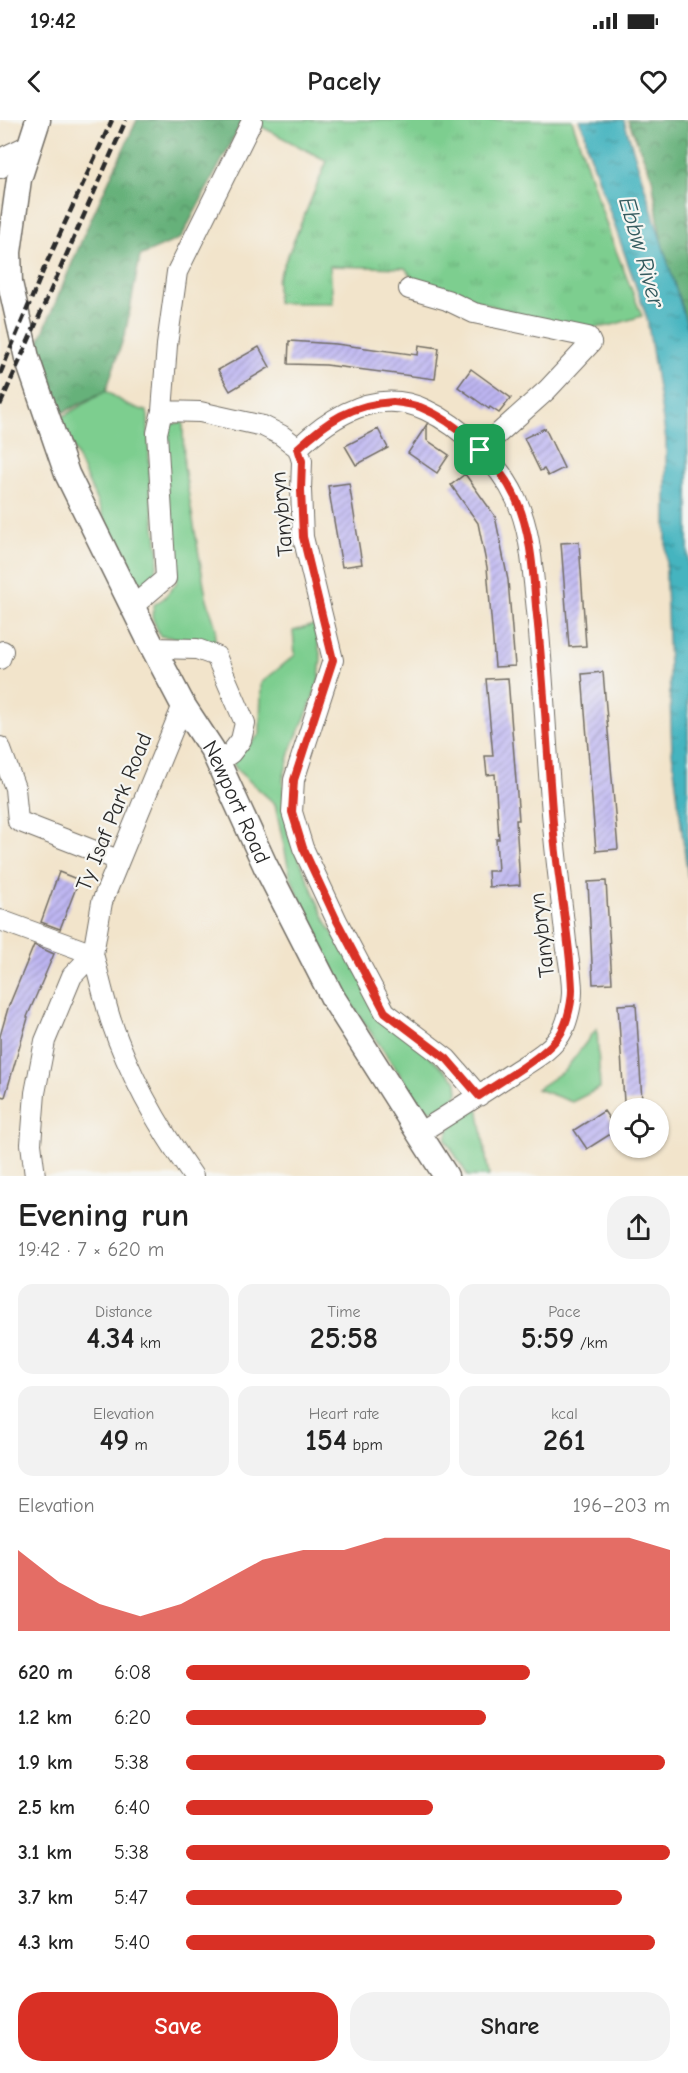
<!DOCTYPE html>
<meta charset="utf-8">
<style>
:root{--surface:#fff;--page:#f2f2f2;--text:#222;--muted:#767676;--accent:#d93025}
body{margin:0;font-family:"Comic Neue",sans-serif;background:var(--page);color:var(--text);height:100vh;display:flex;flex-direction:column;font-size:22px;white-space:nowrap}
*{box-sizing:border-box;margin:0}
p{font-size:20px;color:var(--muted)}
.icon{flex:none;width:33px;height:33px;fill:none;stroke:currentColor;stroke-width:2;stroke-linecap:round;stroke-linejoin:round}
.map{position:relative;height:1056px;overflow:hidden}
.sheet{display:flex;flex-direction:column;background:var(--surface);flex:1}
.sheet>*{flex:none}
.controls{position:absolute;left:609px;top:978px;display:grid;gap:12px}
.controls a{display:grid;place-items:center;width:60px;height:60px;border-radius:50%;background:var(--surface);box-shadow:0 2px 4px #0004;font-size:30px}
.pin{position:absolute;display:grid;place-items:center;width:51px;height:51px;color:#fff;margin:-26px;border-radius:12px;box-shadow:0 3px 9px #0006}
.round{display:grid;place-items:center;flex:none;width:63px;height:63px;border-radius:24px;background:var(--page)}
.summary{display:flex;align-items:center;justify-content:space-between;height:102px;padding:0 18px}
h1{font-size:33px;font-weight:700;line-height:45px}
.metrics{display:grid;grid-template-columns:repeat(3,1fr);gap:9px;height:102px;padding:6px 18px}
.metrics div{display:grid;align-content:center;border-radius:15px;background:var(--page);text-align:center}
.metrics b{font-size:30px;font-weight:700}
.metrics small{font-size:16px;font-weight:400}
.metrics p{font-size:16px}
.chart{height:168px;padding:12px 18px}
.chart p{display:flex;justify-content:space-between}
.chart svg{width:100%;height:108px;margin-top:6px;fill:var(--accent);opacity:.7}
.button{display:flex;gap:12px;margin-top:auto;padding:12px 18px}
.button a{flex:1;height:69px;border-radius:24px;background:var(--accent);color:#fff;font-size:24px;font-weight:700;line-height:69px;text-align:center}
.button a+a{background:var(--page);color:var(--text)}
ul{padding:0 18px;list-style:none;font-size:20px}
li{display:grid;grid-template-columns:96px 72px 1fr;align-items:center;height:45px}
li i{height:15px;border-radius:8px;background:var(--accent)}
.status{display:flex;justify-content:space-between;align-items:center;height:42px;padding:0 30px;background:var(--surface);direction:ltr}
.status svg{height:16px;fill:currentColor}
header{display:flex;justify-content:space-between;align-items:center;height:78px;padding:0 18px;background:var(--surface);font-size:27px;font-weight:700}
.map>svg:first-child{display:block}
.grass{fill:#7dce8f;stroke:#547c5d;stroke-width:1.5}
.forest{fill:url(#forest-crowns);stroke:#486e52;stroke-width:1.5}
.park{fill:url(#park-tufts);stroke:#547c5d;stroke-width:1.5}
.water{fill:url(#water-ripples);stroke:#387075;stroke-width:1.5}
.building{fill:url(#building-hatch)}
.lines{fill:none;stroke-linecap:round;stroke-linejoin:round}
.minor-casing{stroke:#716c63;stroke-width:22}
.major-casing{stroke:#716c63;stroke-width:27}
.minor{stroke:#fff;stroke-width:20}
.major{stroke:#fff;stroke-width:24}
.rail{stroke:#2b2b2b;stroke-width:4.5;stroke-dasharray:9 4.5;stroke-linecap:butt}
.route-casing{stroke:#fff;stroke-width:12}
.route{stroke:#d93025;stroke-width:8}
.labels{text-anchor:middle;dominant-baseline:central;stroke-width:4.5;stroke-linejoin:round;paint-order:stroke}
.street-label{font-size:22px;fill:#2b2b2b;stroke:#f6f6f2}
.water-label{font-size:24px;font-style:italic;fill:#345b5f;stroke:#f6f6f2}
</style>
<div class="status"><b>19:42</b><svg viewBox="0 0 49 12"><path d="M0 12V9h3v3zM5 12V6h3v6zM10 12V3h3v9zM15 12V0h3v12zM26 1h20v11H26zM47 4h2v5h-2z"/></svg></div>
<header><svg class="icon" aria-label="back" viewBox="0 0 24 24"><path d="M15 5l-7 7 7 7"/></svg>Pacely<svg class="icon" aria-label="heart" viewBox="0 0 24 24"><path d="M12 20l-8-8c-3-5 5-10 8-4 3-6 11-1 8 4z"/></svg></header>
<div class="map">
<svg width="688" height="1056" viewBox="0 0 688 1056">
<defs>
<pattern id="forest-crowns" width="20" height="18" patternUnits="userSpaceOnUse" patternTransform="scale(1.5)"><rect width="20" height="18" fill="#66b17a"/><path d="M2 6a3 3 0 1 1 6 0M12 15a3 3 0 1 1 6 0" fill="none" stroke="#549064"/></pattern>
<pattern id="park-tufts" width="24" height="20" patternUnits="userSpaceOnUse" patternTransform="scale(1.5)"><rect width="24" height="20" fill="#7dce8f"/><path d="M3 7l-1-3M5 7V3M7 7l1-3M15 17l-1-3M17 17v-4M19 17l1-3" fill="none" stroke="#6cb17c"/></pattern>
<pattern id="water-ripples" width="26" height="14" patternUnits="userSpaceOnUse" patternTransform="scale(1.5)"><rect width="26" height="14" fill="#45b4bf"/><path d="M2 4q2-2 4 0t4 0M15 11q2-2 4 0t4 0" fill="none" stroke="#3a939b"/></pattern>
<pattern id="building-hatch" width="6" height="6" patternUnits="userSpaceOnUse" patternTransform="scale(1.5)"><rect width="6" height="6" fill="#beb6f2"/><path d="M-1 1l2-2M0 6l6-6M5 7l2-2" fill="none" stroke="#9b94c4"/></pattern>
</defs>
<rect width="100%" height="100%" fill="#f6f6f2"/>
<filter id="ink" filterUnits="userSpaceOnUse"><feTurbulence type="fractalNoise" baseFrequency=".0167" numOctaves="2"/><feDisplacementMap in="SourceGraphic" scale="12" xChannelSelector="R" yChannelSelector="G"/><feConvolveMatrix kernelMatrix="1 2 1 2 8 2 1 2 1" color-interpolation-filters="sRGB"/></filter>
<filter id="wash" filterUnits="userSpaceOnUse"><feTurbulence type="fractalNoise" baseFrequency=".008" numOctaves="4" result="noise"/><feDisplacementMap in="SourceGraphic" scale="24" xChannelSelector="R" yChannelSelector="G"/><feGaussianBlur stdDeviation="1.35" result="paint"/><feColorMatrix in="noise" values="0 0 0 0 0 0 0 0 0 0 0 0 0 0 0 0 0 1.4 0 .05"/><feComposite in="paint" operator="in"/></filter>
<g filter="url(#wash)">
<rect width="100%" height="100%" fill="#f2e4cb"/>
<!-- grass -->
<path class="grass" d="M106 271 129 286 147 291 148 297 150 370 159 435 155 456 145 463 131 459 60 298Z
M183 302 184 347 206 476 216 508 215 522 160 516 152 497 154 485 164 478 177 462V436L168 385 163 311 170 304Z
M314 505 321 538 319 560 308 591 292 626 283 659 288 713 327 804 352 845 422 930 457 961 458 973 449 985 437 991 423 988 350 882 312 808 290 755 275 684 237 650 232 642 260 614 261 563 295 535 293 511Z
M597 908 600 968 572 982 537 969 565 950Z
M478 986 489 1056H468L446 1020C448 1003 464 994 478 986Z"/>
<!-- forest -->
<path class="forest" d="M137 0H243L181 118 140 136 126 210 106 271 60 294 31 241 86 110Z
M628 0H688V308L652 57Z"/>
<!-- park -->
<path class="park" d="M249 0H572L611 118 642 196 609 206 582 209 514 193 414 160 405 148 330 146 333 183H277V161L327 41Z"/>
<!-- water -->
<path class="water" d="M579 0H624L688 208V759L672 632 666 464V320L647 198 587 26 585 12Z"/>
<g id="blocks">
<!-- building -->
<path class="building" d="M289 221 336 224 418 235 419 225 439 228 435 259 326 245 288 244Z
M259 227 270 247 230 271 218 250Z
M471 249 511 278 499 293 490 287 489 289 458 267Z
M427 304V320L449 335 437 353 408 333Z
M545 308 564 348 548 356 544 349 540 351 524 318Z
M378 309 388 328 356 345 345 326Z
M465 354 495 396 508 460 515 546 495 547 487 447 478 403 451 365Z
M349 363 362 444 342 447 328 366Z
M579 422 586 526 569 527 561 423Z
M603 552 618 729 596 731 582 554Z
M508 558 519 700H516L520 765 489 767 488 751H498L496 719H499L495 654 487 655 485 636H493L486 559Z
M59 752 79 760 60 809 41 802Z
M606 761 612 863 593 864 588 762Z
M34 825 54 834 27 897 28 898 5 977 0 976V916L8 888Z
M636 884 642 981 624 982 618 885Z
M604 991 617 1010 587 1029 574 1010Z"/>
</g>
</g>
<g filter="url(#ink)">
<use href="#blocks" fill-opacity="0" stroke="#716c63" stroke-width="1.5"/>
<g class="lines">
<defs>
<path id="minor" d="M0 48 6 36 29 25
M409 169 447 180 474 193 588 217 591 223 547 270 480 330
M162 291 200 292 263 306 281 315 298 328
M298 328C333 295 378 267 426 290 461 306 500 344 516 379 531 411 532 447 536 481 544 555 546 629 553 704 556 743 562 782 566 822 568 838 572 855 572 871 572 882 568 900 563 910 554 930 529 942 511 954 481 974 450 994 419 1013
M298 328 302 341 301 370 303 417 333 540 294 660 292 692 303 728 337 801 385 892 447 939 479 976
M132 487 166 458 157 313 162 291 167 225 177 152 252 1
M153 528 197 529 216 536 245 603 241 620 231 633 218 642
M0 539 3 531
M0 627 15 668 18 701 118 740
M0 800 93 834C99 856 104 879 111 901 130 957 159 1008 193 1056
M35 1056 31 1024 35 973 45 921 72 856 93 834 102 782 183 585"/>
<g id="major">
<path id="s1" d="M38 0 19 59 9 132 10 163 27 238 67 354 153 528 183 585 212 629 265 745 333 878 446 1056"/>
</g>
</defs>
<!-- minor casing -->
<use href="#minor" class="minor-casing"/>
<!-- major casing -->
<use href="#major" class="major-casing"/>
<!-- minor -->
<use href="#minor" class="minor"/>
<!-- major -->
<use href="#major" class="major"/>
<!-- rail -->
<path class="rail" d="M0 254 43 151 112 0
M0 285 126 0"/>
</g>
</g>
<g class="lines" filter="url(#ink)">
<defs>
<path id="route" d="M393 282C402 283 412 284 420 287 458 302 499 342 516 379 531 412 533 451 536 486 544 558 547 630 553 703 557 758 570 815 572 869 572 881 568 899 563 909 554 932 500 961 479 976L447 939 385 892 337 801 303 728 292 692 294 660 333 540 303 417 301 370 302 341 298 328C327 301 352 284 393 282Z"/>
</defs>
<!-- route casing -->
<use href="#route" class="route-casing"/>
<!-- route -->
<use href="#route" class="route"/>
</g>
<g class="labels">
<!-- street labels -->
<g class="street-label">
<text transform="translate(282 394) rotate(-95)">Tanybryn</text>
<text stroke="none"><textPath href="#s1" startOffset="736">Newport Road</textPath></text>
<text transform="translate(114 692) rotate(-68)">Ty Isaf Park Road</text>
<text transform="translate(542 815) rotate(-97)">Tanybryn</text>
</g>
<!-- water labels -->
<g class="water-label">
<text transform="translate(642 132) rotate(74)">Ebbw River</text>
</g>
</g>
</svg>
<div class="controls">
<a><svg class="icon" aria-label="locate" viewBox="0 0 24 24"><circle cx="12" cy="12" r="6"/><path d="M12 2v4M12 18v4M2 12h4M18 12h4"/></svg></a>
</div>
<div class="pin" style="left:480px;top:330px;background:#1e9e55"><svg class="icon" aria-label="arrive" viewBox="0 0 24 24"><path d="M6 21V4h12l-3 4 3 4H6"/></svg></div>
</div>
<section class="sheet">
<div class="summary"><div><h1>Evening run</h1><p>19:42 · 7 × 620 m</p></div><a class="round"><svg class="icon" aria-label="share" viewBox="0 0 24 24"><path d="M12 15V3M7 8l5-5 5 5M5 13v7h14v-7"/></svg></a></div>
<div class="metrics">
<div><p>Distance</p><b>4.34<small> km</small></b></div>
<div><p>Time</p><b>25:58</b></div>
<div><p>Pace</p><b>5:59<small> /km</small></b></div>
</div>
<div class="metrics">
<div><p>Elevation</p><b>49<small> m</small></b></div>
<div><p>Heart rate</p><b>154<small> bpm</small></b></div>
<div><p>kcal</p><b>261</b></div>
</div>
<div class="chart"><p><span>Elevation</span>196–203 m</p>
<svg viewBox="0 0 160 44" preserveAspectRatio="none"><path d="M0 44V11L10 24L20 33L30 38L40 33L50 24L60 15L70 11L80 11L90 6L100 6L110 6L120 6L130 6L140 6L150 6L160 11V44z"/></svg>
</div>
<ul>
<li><b>620 m</b>6:08<i style="width:71%"></i></li>
<li><b>1.2 km</b>6:20<i style="width:62%"></i></li>
<li><b>1.9 km</b>5:38<i style="width:99%"></i></li>
<li><b>2.5 km</b>6:40<i style="width:51%"></i></li>
<li><b>3.1 km</b>5:38<i style="width:100%"></i></li>
<li><b>3.7 km</b>5:47<i style="width:90%"></i></li>
<li><b>4.3 km</b>5:40<i style="width:97%"></i></li>
</ul>
<div class="button"><a>Save</a><a>Share</a></div>
</section>
